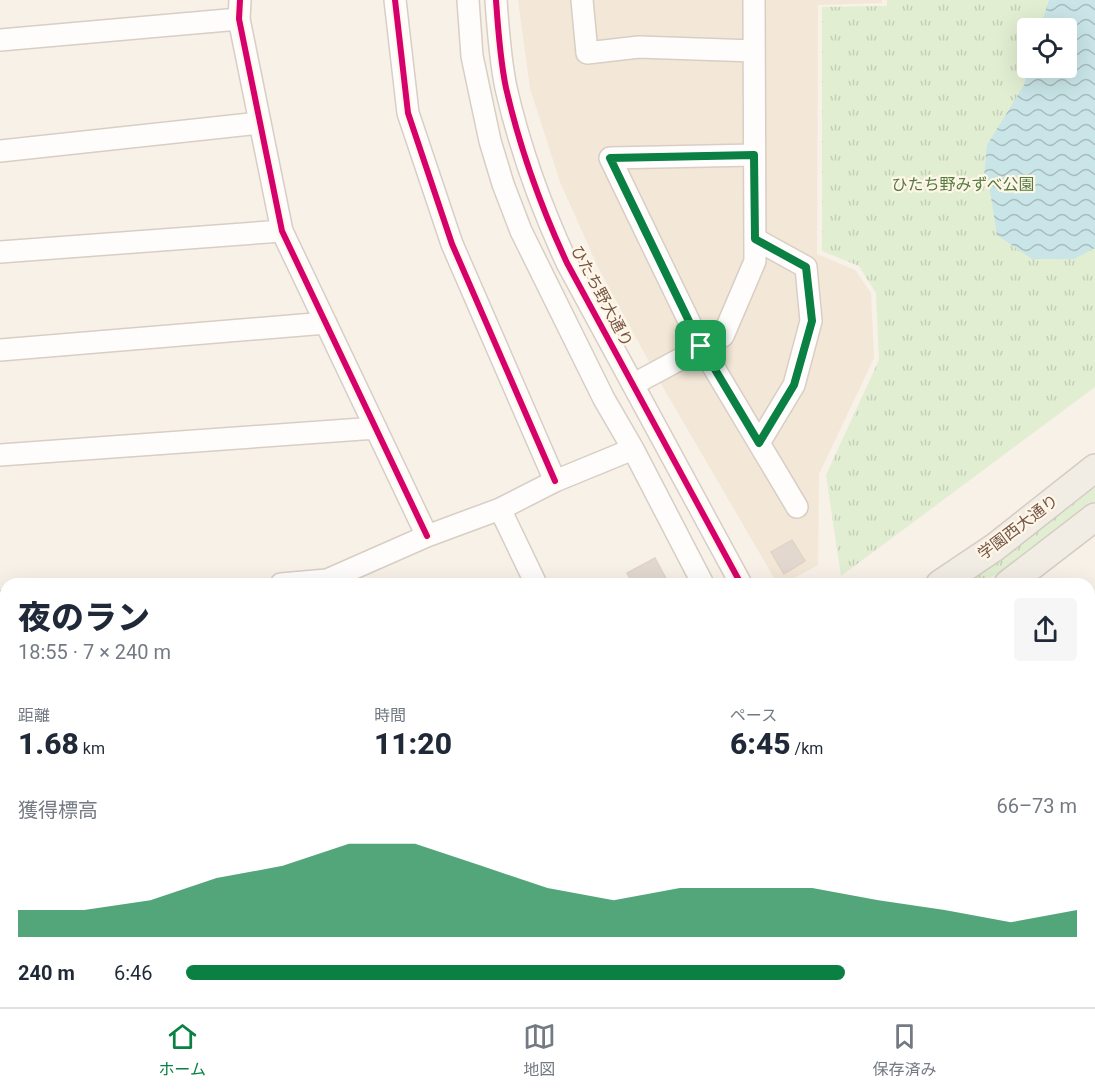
<!DOCTYPE html>
<html lang="ja">
<meta charset="utf-8">
<style>
:root{--surface:#fff;--page:#f6f6f7;--text:#1f2937;--muted:#747a83;--line:#e0e1e3;--accent:#0b8043}
body{margin:0;font-family:Roboto,"Noto Sans JP",sans-serif;background:var(--page);color:var(--text);height:100vh;display:flex;flex-direction:column;font-size:22px;white-space:nowrap}
*{box-sizing:border-box;margin:0}
p{font-size:20px;color:var(--muted)}
.icon{flex:none;width:33px;height:33px;fill:none;stroke:currentColor;stroke-width:2;stroke-linecap:round;stroke-linejoin:round}
.map{position:relative;flex:1;overflow:hidden}
.details{position:absolute;left:0px;top:578px;width:1095px;height:430px;display:flex;flex-direction:column;background:var(--surface);border-radius:18px 18px 0 0;box-shadow:0 6px 24px #0002}
.details>*{flex:none}
.controls{position:absolute;left:1017px;top:18px;display:grid;gap:12px}
.controls a{display:grid;place-items:center;width:60px;height:60px;border-radius:6px;background:var(--surface);box-shadow:0 6px 24px #0002;font-size:30px}
.pin{position:absolute;display:grid;place-items:center;width:51px;height:51px;color:#fff;margin:-26px;border-radius:12px;box-shadow:0 3px 9px #0006}
.round{display:grid;place-items:center;flex:none;width:63px;height:63px;border-radius:6px;background:var(--page)}
.summary{display:flex;align-items:center;justify-content:space-between;height:102px;padding:0 18px}
h1{font-size:33px;font-weight:800;line-height:45px}
.stats{display:grid;grid-template-columns:repeat(3,1fr);gap:9px;height:102px;padding:6px 18px}
.stats div{display:grid;align-content:center}
.stats b{font-size:30px;font-weight:800}
.stats small{font-size:16px;font-weight:400}
.stats p{font-size:16px}
.chart{height:168px;padding:12px 18px}
.chart p{display:flex;justify-content:space-between}
.chart svg{width:100%;height:108px;margin-top:6px;fill:var(--accent);opacity:.7}
ul{padding:0 18px;list-style:none;font-size:20px}
li{display:grid;grid-template-columns:96px 72px 1fr;align-items:center;height:45px}
li i{height:15px;border-radius:8px;background:var(--accent)}
.dock{display:flex;justify-content:space-around;align-items:center;height:84px;border-top:2px solid var(--line);background:var(--surface);font-size:16px;color:var(--muted)}
.dock a{display:grid;justify-items:center;gap:3px}
.dock .active{color:var(--accent)}
.map>svg:first-child{display:block}
.residential{fill:#f3e7d7}
.grass{fill:url(#grass-tufts);fill-rule:evenodd}
.water{fill:url(#water-waves)}
.building{fill:#e3d8cf;stroke:#e0d4c9;stroke-width:1.5}
.lines{fill:none;stroke-linecap:round;stroke-linejoin:round}
.minor-casing{stroke:#d8cec5;stroke-width:24}
.major-casing{stroke:#d5ccc4;stroke-width:30}
.minor{stroke:#fefdfb;stroke-width:21}
.major{stroke:#f2ede4;stroke-width:27}
.cycleway-casing{stroke:#fff6e8;stroke-width:10}
.cycleway{stroke:#d6006c;stroke-width:6}
.route-casing{stroke:#fff;stroke-width:12}
.route{stroke:#0b8043;stroke-width:8}
.labels{text-anchor:middle;dominant-baseline:central;stroke-width:4.5;stroke-linejoin:round;paint-order:stroke}
.park-label{font-size:16px;fill:#517b3f;stroke:#fff6e8}
.street-label{font-size:16px;fill:#755747;stroke:#fff6e8}
</style>
<div class="map">
<svg width="1095" height="1007" viewBox="0 0 1095 1007">
<defs>
<pattern id="grass-tufts" width="24" height="20" patternUnits="userSpaceOnUse" patternTransform="scale(1.5)"><rect width="24" height="20" fill="#e2eed2"/><path d="M3 7l-1-3M5 7V3M7 7l1-3M15 17l-1-3M17 17v-4M19 17l1-3" fill="none" stroke="#c5ceb6"/></pattern>
<pattern id="water-waves" width="16" height="10" patternUnits="userSpaceOnUse" patternTransform="scale(1.5)"><rect width="16" height="10" fill="#c9e5e7"/><path d="M0 5q4-4 8 0t8 0" fill="none" stroke="#a8bcbd"/></pattern>
</defs>
<rect width="100%" height="100%" fill="#f7f1e7"/>
<!-- residential -->
<path class="residential" d="M518 0H882V3L818 5 817 254 855 270 871 293 874 358 819 474 818 565 785 583H777L660 382 598 267 560 182 530 88Z"/>
<!-- grass -->
<path class="grass" d="M887 0H1095V387L841 576 826 475 879 360 876 293 859 266 822 251V7L887 6ZM1028 28H1066V68H1028Z
M1095 483V504L1028 557 1007 569 979 583 958 584Z"/>
<!-- water -->
<path class="water" d="M1049 0H1095V248L1074 259H1032L997 235 990 191 984 176 987 145 1024 85 1029 68H1066V28H1040Z"/>
<!-- building -->
<path class="building" d="M792 540 805 561 784 574 771 552Z
M655 558 669 584H629L632 582 627 573Z
M1095 640V699L1089 702V643Z
M5 811 6 845 0 848V813Z
M0 939 6 952V966L0 968Z
M477 1002H646L648 1007H465Z"/>
<g class="lines">
<defs>
<path id="minor" d="M240 0 239 19 282 231 427 536
M395 0 408 113 452 244 555 481
M468 0 472 56 490 141 503 184 521 231 604 399 633 449 703 584
M496 0C498 29 500 59 506 88 520 149 541 207 567 263L741 584
M582 0 587 53 639 47 754 51
M0 40 239 19
M0 151 260 123
M754 155 610 158 701 346 797 507
M755 239 806 267 811 321 794 385 759 443
M0 252 282 231
M0 350 326 323
M634 384 723 336 755 261 754 0
M0 455 376 428
M500 509 536 584
M281 584 327 580 427 536 500 509 555 481 633 449
M0 602H6
M0 673 6 688
M0 863 6 861
M921 1007 930 1002"/>
<path id="major" d="M940 584 995 547 1095 468
M1008 584 1095 517
M33 1007 45 1002
M130 1007 142 1002"/>
</defs>
<!-- minor casing -->
<use href="#minor" class="minor-casing"/>
<!-- major casing -->
<use href="#major" class="major-casing"/>
<!-- minor -->
<use href="#minor" class="minor"/>
<!-- major -->
<use href="#major" class="major"/>
<defs>
<path id="cycleway" d="M240 0 239 19 282 231 427 536
M395 0 408 113 452 244 555 481
M496 0C498 29 500 59 506 88 520 149 541 207 567 263L741 584"/>
</defs>
<!-- cycleway casing -->
<use href="#cycleway" class="cycleway-casing"/>
<!-- cycleway -->
<use href="#cycleway" class="cycleway"/>
</g>
<g class="lines">
<defs>
<path id="route" d="M754 155 755 239 806 267 812 321 794 385 759 443 701 346 610 158Z"/>
</defs>
<!-- route casing -->
<use href="#route" class="route-casing"/>
<!-- route -->
<use href="#route" class="route"/>
</g>
<g class="labels">
<!-- park labels -->
<g class="park-label">
<text x="963" y="184">ひたち野みずべ公園</text>
</g>
<!-- street labels -->
<g class="street-label">
<text transform="translate(602 296) rotate(62)">ひたち野大通り</text>
<text transform="translate(1018 527) rotate(-37)">学園西大通り</text>
</g>
</g>
</svg>
<div class="controls">
<a><svg class="icon" aria-label="locate" viewBox="0 0 24 24"><circle cx="12" cy="12" r="6"/><path d="M12 2v4M12 18v4M2 12h4M18 12h4"/></svg></a>
</div>
<div class="pin" style="left:701px;top:346px;background:#1e9e55"><svg class="icon" aria-label="arrive" viewBox="0 0 24 24"><path d="M6 21V4h12l-3 4 3 4H6"/></svg></div>
<section class="details">
<div class="summary"><div><h1>夜のラン</h1><p>18:55 · 7 × 240 m</p></div><a class="round"><svg class="icon" aria-label="share" viewBox="0 0 24 24"><path d="M12 15V3M7 8l5-5 5 5M5 13v7h14v-7"/></svg></a></div>
<div class="stats">
<div><p>距離</p><b>1.68<small> km</small></b></div>
<div><p>時間</p><b>11:20</b></div>
<div><p>ペース</p><b>6:45<small> /km</small></b></div>
</div>
<div class="chart"><p><span>獲得標高</span>66–73 m</p>
<svg viewBox="0 0 160 44" preserveAspectRatio="none"><path d="M0 44V33L10 33L20 29L30 20L40 15L50 6L60 6L70 15L80 24L90 29L100 24L110 24L120 24L130 29L140 33L150 38L160 33V44z"/></svg>
</div>
<ul>
<li><b>240 m</b>6:46<i style="width:74%"></i></li>
</ul>
</section>
</div>
<nav class="dock">
<a class="active"><svg class="icon" aria-label="home" viewBox="0 0 24 24"><path d="M3 11l9-7 9 7M6 9v11h12V9"/></svg>ホーム</a>
<a><svg class="icon" aria-label="map" viewBox="0 0 24 24"><path d="M3 6l6-2 6 2 6-2v14l-6 2-6-2-6 2zM9 4v14M15 6v14"/></svg>地図</a>
<a><svg class="icon" aria-label="saved" viewBox="0 0 24 24"><path d="M7 4h10v16l-5-4-5 4z"/></svg>保存済み</a>
</nav>
